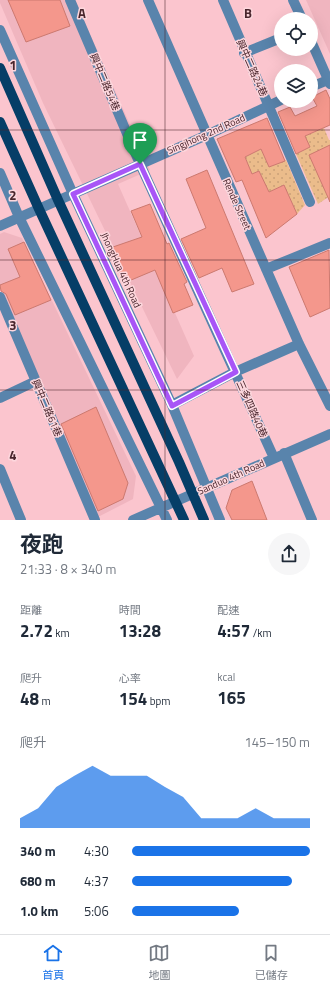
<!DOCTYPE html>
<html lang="zh-TW">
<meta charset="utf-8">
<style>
:root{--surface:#fff;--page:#f6f6f7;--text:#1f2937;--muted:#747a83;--line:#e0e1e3;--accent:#1a73e8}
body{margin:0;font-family:"Titillium Web","Noto Sans TC",sans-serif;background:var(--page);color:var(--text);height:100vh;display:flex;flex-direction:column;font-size:15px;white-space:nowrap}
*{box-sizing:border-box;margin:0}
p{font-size:13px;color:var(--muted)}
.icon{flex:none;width:22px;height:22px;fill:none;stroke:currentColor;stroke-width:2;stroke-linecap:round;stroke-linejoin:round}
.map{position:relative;height:520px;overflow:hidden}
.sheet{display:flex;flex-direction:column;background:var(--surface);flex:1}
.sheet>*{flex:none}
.buttons{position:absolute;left:274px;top:12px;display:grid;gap:8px}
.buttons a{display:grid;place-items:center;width:44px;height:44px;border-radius:50%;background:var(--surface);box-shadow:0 4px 16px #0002;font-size:20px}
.pin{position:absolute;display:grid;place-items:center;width:34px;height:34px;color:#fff;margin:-41px -17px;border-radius:50% 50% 50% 0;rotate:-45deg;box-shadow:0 0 4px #0007}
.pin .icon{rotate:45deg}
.round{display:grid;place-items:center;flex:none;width:42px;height:42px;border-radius:21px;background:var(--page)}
.overview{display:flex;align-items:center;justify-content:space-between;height:68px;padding:0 20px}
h1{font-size:22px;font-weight:700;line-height:30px}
.stats{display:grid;grid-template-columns:repeat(3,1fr);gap:6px;height:68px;padding:4px 20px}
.stats div{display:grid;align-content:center}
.stats b{font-size:17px;font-weight:700}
.stats small{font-size:11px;font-weight:400}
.stats p{font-size:11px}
.chart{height:112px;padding:8px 20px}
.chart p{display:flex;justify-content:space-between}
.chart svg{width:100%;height:72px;margin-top:4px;fill:var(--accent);opacity:.7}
ul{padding:0 20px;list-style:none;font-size:13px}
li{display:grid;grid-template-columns:64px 48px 1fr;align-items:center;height:30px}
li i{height:10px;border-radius:5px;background:var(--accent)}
.menu{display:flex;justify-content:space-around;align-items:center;height:56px;border-top:1px solid var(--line);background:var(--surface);font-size:11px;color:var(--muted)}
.menu a{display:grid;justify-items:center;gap:2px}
.menu .current{color:var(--accent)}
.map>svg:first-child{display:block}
.built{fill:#f0b5bf}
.grass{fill:url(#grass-dots)}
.building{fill:#f4978c;stroke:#cc796f}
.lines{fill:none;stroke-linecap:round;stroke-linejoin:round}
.minor{stroke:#5984ac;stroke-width:10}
.major{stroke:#063e67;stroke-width:10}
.route-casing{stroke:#fff;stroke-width:8}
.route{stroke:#a855f7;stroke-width:5}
.grid{fill:none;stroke:#49262d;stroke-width:1;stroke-opacity:0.55}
.labels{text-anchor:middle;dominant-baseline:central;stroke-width:3;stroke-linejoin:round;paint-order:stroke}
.street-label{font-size:10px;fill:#49262d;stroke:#fdd7dd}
.grid-label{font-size:13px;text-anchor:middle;font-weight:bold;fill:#49262d;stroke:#fdd7dd;stroke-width:3;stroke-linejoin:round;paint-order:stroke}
</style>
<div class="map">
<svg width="330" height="520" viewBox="0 0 330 520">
<defs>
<pattern id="grass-dots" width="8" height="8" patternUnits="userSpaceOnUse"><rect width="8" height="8" fill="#ebbc8b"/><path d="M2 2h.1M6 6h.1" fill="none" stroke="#cba178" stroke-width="1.8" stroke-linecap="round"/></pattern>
</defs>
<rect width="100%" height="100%" fill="#fbc5ce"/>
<!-- built -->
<path class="built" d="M0 0H75L150 170 118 184 194 356 177 379 43 103 0 3Z
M306 0H330V54Z
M4 232 22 238 136 476 133 499 98 517 0 285V234Z"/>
<!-- grass -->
<path class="grass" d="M324 128 329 140H330V196L318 204 296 154 310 147 305 136Z
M261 149 269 167 286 160 305 205 297 214 284 185 273 190 276 197 272 199 259 171 252 174 245 157Z"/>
<!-- building -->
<path class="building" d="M8 0H60L70 26 26 42Z
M326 90 330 99V125L305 136 310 147 296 154 278 112 290 107 295 116 317 106 312 97Z
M267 118 285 161 269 167 261 149 245 157 252 174 259 171 269 192 284 185 297 214 266 238 242 180 236 182 217 139Z
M330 145V202L309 155Z
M207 170 254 284 232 292 222 268 199 278 181 239 206 228 186 179Z
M150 204 167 244 169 243 187 282 184 284 193 305 173 313 155 270 124 283 110 248 142 237 131 211Z
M24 242 51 300 15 315 6 294 1 291 0 285 20 277 8 249Z
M329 250 330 308 310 317 289 267Z
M96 407 128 483 123 499 98 511 61 424Z
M252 481 267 520H232L226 508 232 490Z"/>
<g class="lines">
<!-- minor -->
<path class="minor" d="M70 0 140 164 274 458
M148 0 299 344 330 406
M223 0 310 202
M293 0 302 19
M0 30 73 194 172 405 220 520
M311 41 330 84
M244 53 281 38
M311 87 330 79
M0 173 19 217 167 520
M0 226 207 135 281 100
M266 269 330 243
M0 297 95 520
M0 398 36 381
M172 405 235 372 299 344
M284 453 312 520
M0 469 21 520
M133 520 330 434"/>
<!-- major -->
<path class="major" d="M0 68 58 200 179 462 204 520
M0 122 39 209 184 520"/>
</g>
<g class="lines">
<defs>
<path id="route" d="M140 164 236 372 172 406 73 194Z"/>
</defs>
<!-- route casing -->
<use href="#route" class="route-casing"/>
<!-- route -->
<use href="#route" class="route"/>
</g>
<!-- grid -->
<path class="grid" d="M165 0V520M0 130H330M0 260H330M0 390H330"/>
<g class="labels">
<!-- street labels -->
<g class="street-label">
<text transform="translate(252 68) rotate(66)">興中二路24巷</text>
<text transform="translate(105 82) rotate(67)">興中二路54巷</text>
<text transform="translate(206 134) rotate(-24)">Singjhong 2nd Road</text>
<text transform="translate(237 204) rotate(66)">Rende Street</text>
<text transform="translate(121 270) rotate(65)">JhongHua 4th Road</text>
<text transform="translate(47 408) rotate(67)">興中二路61巷</text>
<text transform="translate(252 409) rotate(66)">三多四路40巷</text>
<text transform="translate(231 477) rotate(-24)">Sanduo 4th Road</text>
</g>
</g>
<g class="grid-label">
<text x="82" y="18">A</text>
<text x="248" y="18">B</text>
<text x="13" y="70">1</text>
<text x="13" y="200">2</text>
<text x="13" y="330">3</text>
<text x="13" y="460">4</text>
</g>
</svg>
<div class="buttons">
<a><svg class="icon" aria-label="locate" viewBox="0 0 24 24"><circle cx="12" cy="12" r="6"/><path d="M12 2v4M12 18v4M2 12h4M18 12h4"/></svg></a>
<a><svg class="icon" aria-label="layers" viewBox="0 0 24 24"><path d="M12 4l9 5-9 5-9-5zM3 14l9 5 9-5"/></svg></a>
</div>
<div class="pin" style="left:140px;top:164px;background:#1e9e55"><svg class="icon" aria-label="arrive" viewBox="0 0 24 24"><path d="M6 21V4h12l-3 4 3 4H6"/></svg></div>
</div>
<section class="sheet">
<div class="overview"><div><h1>夜跑</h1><p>21:33 · 8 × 340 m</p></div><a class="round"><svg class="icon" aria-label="share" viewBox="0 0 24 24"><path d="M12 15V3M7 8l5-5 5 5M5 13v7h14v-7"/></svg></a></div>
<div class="stats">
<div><p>距離</p><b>2.72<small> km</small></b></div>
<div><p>時間</p><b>13:28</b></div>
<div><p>配速</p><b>4:57<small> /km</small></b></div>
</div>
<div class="stats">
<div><p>爬升</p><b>48<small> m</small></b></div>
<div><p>心率</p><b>154<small> bpm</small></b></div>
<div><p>kcal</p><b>165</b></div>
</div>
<div class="chart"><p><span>爬升</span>145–150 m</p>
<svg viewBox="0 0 160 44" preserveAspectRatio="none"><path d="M0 44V38L10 32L20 19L30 12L40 6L50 12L60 12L70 12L80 19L90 25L100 38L110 38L120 38L130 32L140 38L150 38L160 38V44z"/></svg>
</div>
<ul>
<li><b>340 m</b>4:30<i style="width:100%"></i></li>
<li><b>680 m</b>4:37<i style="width:90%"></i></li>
<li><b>1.0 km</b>5:06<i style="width:60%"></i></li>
</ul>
</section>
<nav class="menu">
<a class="current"><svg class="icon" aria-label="home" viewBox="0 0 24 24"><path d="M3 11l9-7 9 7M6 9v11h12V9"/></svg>首頁</a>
<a><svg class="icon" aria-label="map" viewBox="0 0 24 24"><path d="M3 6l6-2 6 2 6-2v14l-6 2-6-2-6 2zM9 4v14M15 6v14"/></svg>地圖</a>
<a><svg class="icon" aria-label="saved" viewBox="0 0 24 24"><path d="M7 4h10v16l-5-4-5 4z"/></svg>已儲存</a>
</nav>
